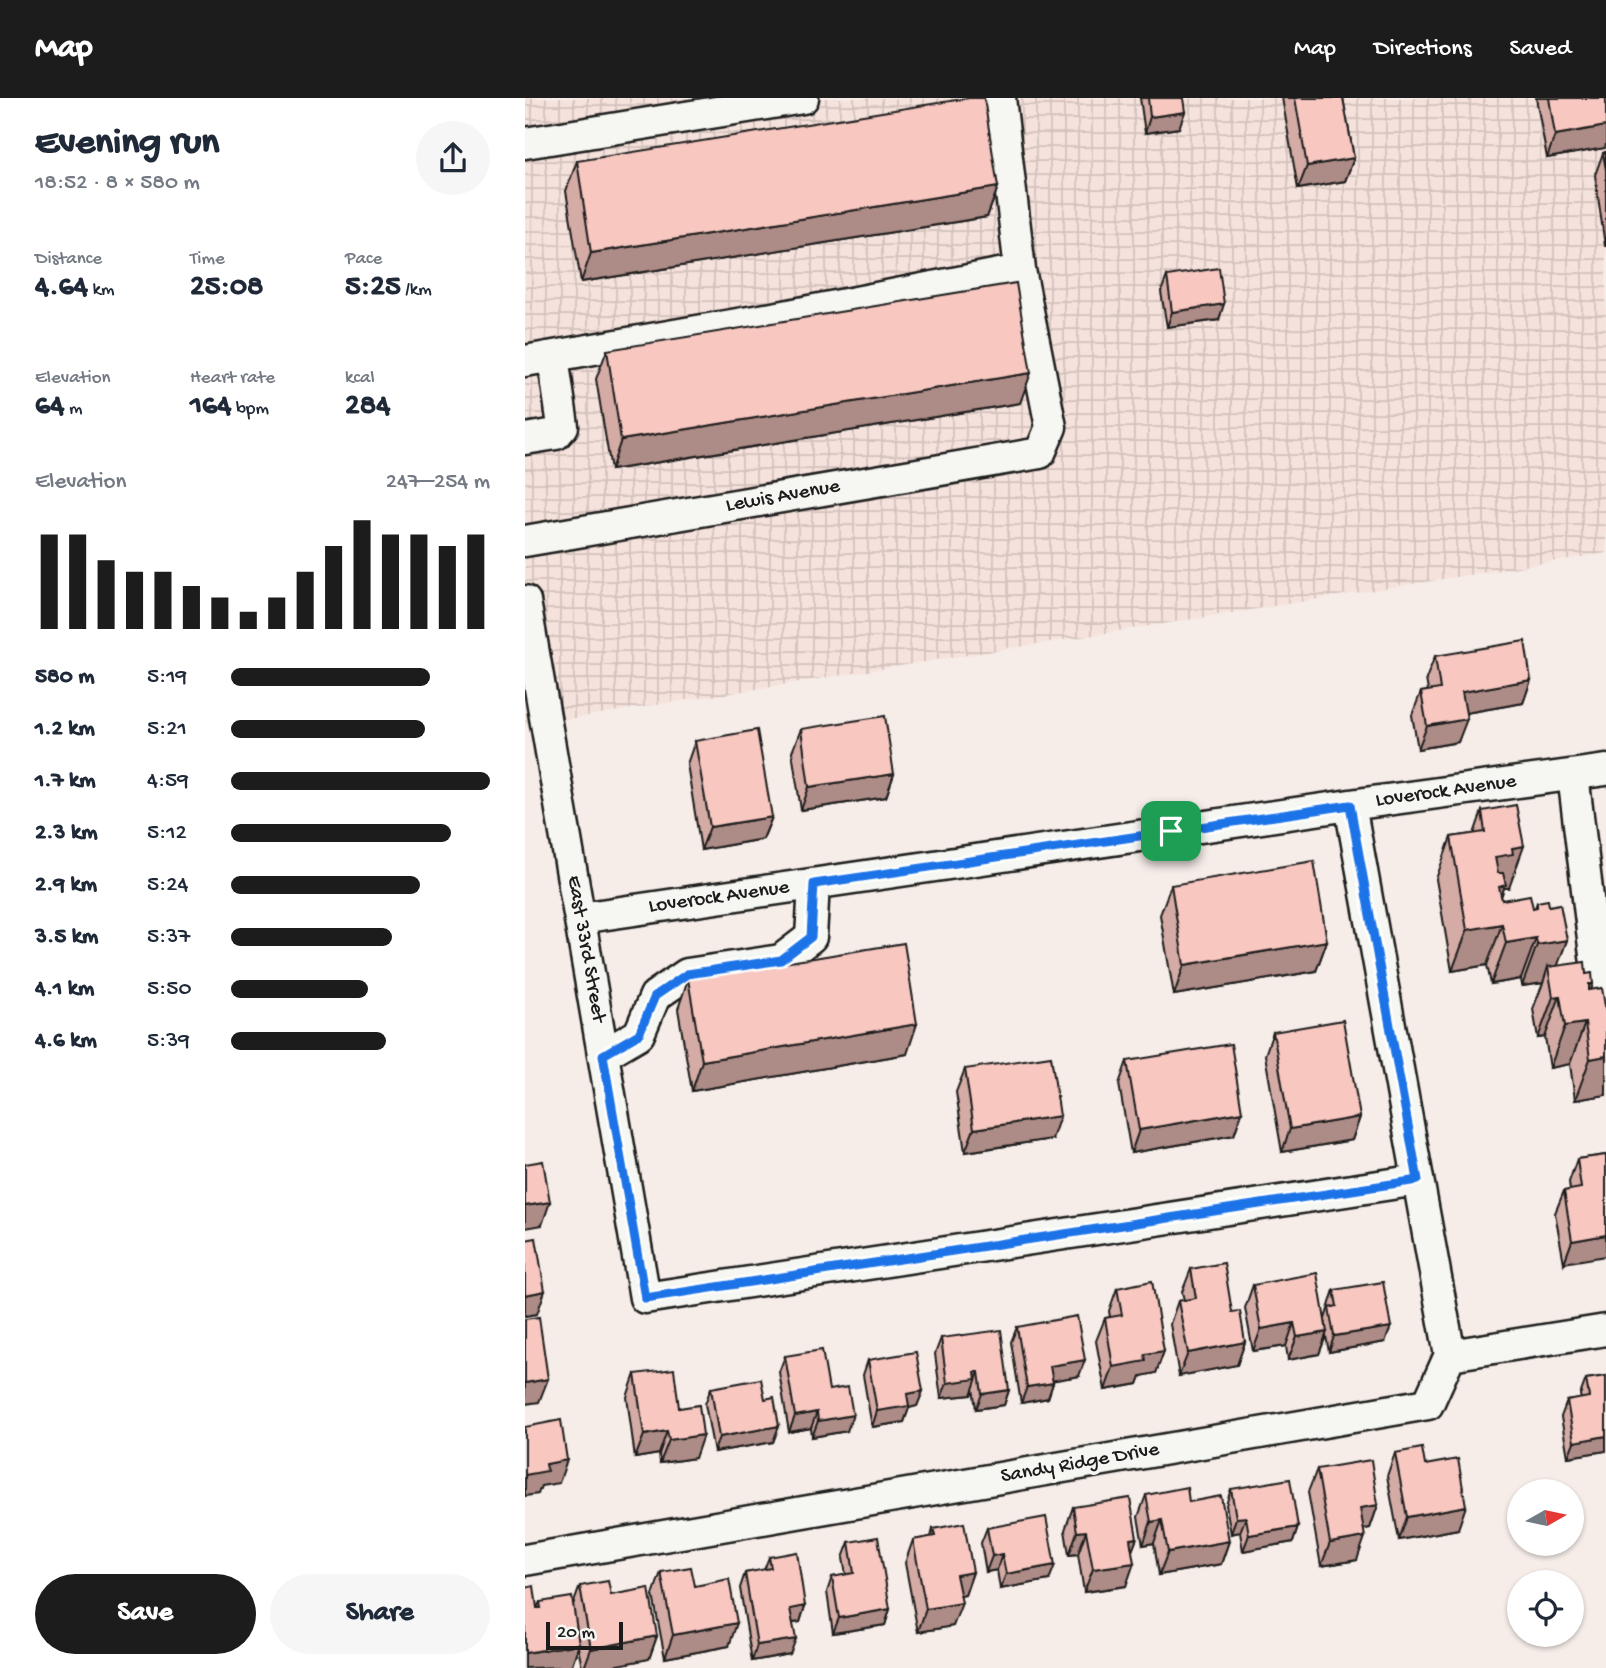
<!DOCTYPE html>
<meta charset="utf-8">
<style>
:root{--surface:#fff;--page:#f6f6f7;--text:#1f2937;--muted:#747a83;--accent:#1c1c1c}
body{margin:0;font-family:"Gochi Hand",sans-serif;background:var(--page);color:var(--text);height:100vh;display:flex;flex-direction:column;font-size:26px;white-space:nowrap}
*{box-sizing:border-box;margin:0}
p{font-size:23px;color:var(--muted)}
.icon{flex:none;width:38px;height:38px;fill:none;stroke:currentColor;stroke-width:2;stroke-linecap:round;stroke-linejoin:round}
.map{position:relative;flex:1;overflow:hidden}
.sheet{display:flex;flex-direction:column;background:var(--surface);width:525px}
.sheet>*{flex:none}
.needle{width:46px;rotate:81deg}
.controls{position:absolute;left:982px;top:1381px;display:grid;gap:14px}
.controls a{display:grid;place-items:center;width:77px;height:77px;border-radius:50%;background:var(--surface);box-shadow:0 2px 5px #0004;font-size:35px}
.scale{position:absolute;left:21px;bottom:18px;width:77px;box-sizing:border-box;padding-left:7px;border:4px solid #1c1c1c;border-top:0;font-size:19px;line-height:24px;white-space:nowrap;color:#1c1c1c;-webkit-text-stroke:5px #f6f6f2;paint-order:stroke}
.pin{position:absolute;display:grid;place-items:center;width:60px;height:60px;color:#fff;margin:-30px;border-radius:14px;box-shadow:0 4px 10px #0006}
.round{display:grid;place-items:center;flex:none;width:74px;height:74px;border-radius:37px;background:var(--page)}
.summary{display:flex;align-items:center;justify-content:space-between;height:119px;padding:0 35px}
h1{font-size:38px;font-weight:700;line-height:52px}
.stats{display:grid;grid-template-columns:repeat(3,1fr);gap:10px;height:119px;padding:7px 35px}
.stats div{display:grid;align-content:center}
.stats b{font-size:30px;font-weight:700}
.stats small{font-size:19px;font-weight:400}
.stats p{font-size:19px}
.chart{height:196px;padding:14px 35px}
.chart p{display:flex;justify-content:space-between}
.chart svg{width:100%;height:126px;margin-top:7px;stroke:var(--accent);stroke-width:6}
.action{display:flex;gap:14px;margin-top:auto;padding:14px 35px}
.action a{flex:1;height:80px;border-radius:42px;background:var(--accent);color:#fff;font-size:28px;font-weight:700;line-height:80px;text-align:center}
.action a+a{background:var(--page);color:var(--text)}
ul{padding:0 35px;list-style:none;font-size:23px}
li{display:grid;grid-template-columns:112px 84px 1fr;align-items:center;height:52px}
li i{height:18px;border-radius:9px;background:var(--accent)}
header{display:flex;align-items:center;gap:42px;box-sizing:border-box;height:98px;padding:0 35px;background:var(--accent);color:#fff}
header strong{font-size:33px}
nav{display:flex;gap:38px;margin-inline-start:auto;font-size:24px}
main{display:flex;flex:1;min-height:0}
.map>svg:first-child{display:block}
.industrial{fill:url(#industrial-grid)}
.lines{fill:none;stroke-linecap:round;stroke-linejoin:round}
.minor-casing{stroke:#1c1c1c;stroke-width:35}
.minor{stroke:#f6f6f2;stroke-width:30}
.wall{fill:#d4aba5;stroke:#1c1c1c;stroke-width:2}
.shaded-wall{fill:#ad8b86;stroke:#1c1c1c;stroke-width:2}
.building{fill:#f7c7c0;stroke:#1c1c1c;stroke-width:2}
.route-casing{stroke:#fff;stroke-width:14}
.route{stroke:#1a73e8;stroke-width:9}
.labels{text-anchor:middle;dominant-baseline:central;stroke-width:7;stroke-linejoin:round;paint-order:stroke}
.street-label{font-size:21px;fill:#1c1c1c;stroke:#f6f6f2}
</style>
<header>
<strong>Map</strong>
<nav><a>Map</a><a>Directions</a><a>Saved</a></nav>
</header>
<main>
<section class="sheet">
<div class="summary"><div><h1>Evening run</h1><p>18:52 · 8 × 580 m</p></div><a class="round"><svg class="icon" aria-label="share" viewBox="0 0 24 24"><path d="M12 15V3M7 8l5-5 5 5M5 13v7h14v-7"/></svg></a></div>
<div class="stats">
<div><p>Distance</p><b>4.64<small> km</small></b></div>
<div><p>Time</p><b>25:08</b></div>
<div><p>Pace</p><b>5:25<small> /km</small></b></div>
</div>
<div class="stats">
<div><p>Elevation</p><b>64<small> m</small></b></div>
<div><p>Heart rate</p><b>164<small> bpm</small></b></div>
<div><p>kcal</p><b>284</b></div>
</div>
<div class="chart"><p><span>Elevation</span>247–254 m</p>
<svg viewBox="0 0 160 44" preserveAspectRatio="none"><path d="M5 44V11M15 44V11M25 44V20M35 44V24M45 44V24M55 44V29M65 44V33M75 44V38M85 44V33M95 44V24M105 44V15M115 44V6M125 44V11M135 44V11M145 44V15M155 44V11"/></svg>
</div>
<ul>
<li><b>580 m</b>5:19<i style="width:77%"></i></li>
<li><b>1.2 km</b>5:21<i style="width:75%"></i></li>
<li><b>1.7 km</b>4:59<i style="width:100%"></i></li>
<li><b>2.3 km</b>5:12<i style="width:85%"></i></li>
<li><b>2.9 km</b>5:24<i style="width:73%"></i></li>
<li><b>3.5 km</b>5:37<i style="width:62%"></i></li>
<li><b>4.1 km</b>5:50<i style="width:53%"></i></li>
<li><b>4.6 km</b>5:39<i style="width:60%"></i></li>
</ul>
<div class="action"><a>Save</a><a>Share</a></div>
</section>
<div class="map">
<svg width="1081" height="1570" viewBox="0 0 1081 1570">
<defs>
<pattern id="industrial-grid" width="8" height="8" patternUnits="userSpaceOnUse" patternTransform="scale(1.75)"><rect width="8" height="8" fill="#f6e2dc"/><path d="M0 4h8M4 0v8" fill="none" stroke="#d2c1bc"/></pattern>
</defs>
<rect width="100%" height="100%" fill="#f6ede8"/>
<filter id="ink" filterUnits="userSpaceOnUse"><feTurbulence type="fractalNoise" baseFrequency=".0143" numOctaves="2"/><feDisplacementMap in="SourceGraphic" scale="14" xChannelSelector="R" yChannelSelector="G"/><feConvolveMatrix kernelMatrix="1 2 1 2 8 2 1 2 1" color-interpolation-filters="sRGB"/></filter>
<g filter="url(#ink)">
<!-- industrial -->
<path class="industrial" d="M0 0H1081V455L0 628Z"/>
<g class="lines">
<defs>
<path id="minor" d="M0 45 278 0
M0 263 259 218 495 172 475 0
M0 341 31 336 38 328 28 259
M0 443 515 355 526 329 495 172
M0 503 120 1200 893 1082
M1048 677 1074 890
M825 707 925 1257
M55 820 825 707 1081 672
M78 957 114 936 130 898 162 876 256 862 286 839 289 786
M0 1462 903 1306 925 1257 1081 1232"/>
</defs>
<!-- minor casing -->
<use href="#minor" class="minor-casing"/>
<!-- minor -->
<use href="#minor" class="minor"/>
</g>
<!-- wall -->
<path class="wall" d="M615 0H658L654 30 620 35Z
M757 0H818L829 60 820 83 773 91Z
M1011 0H1081L1080 50 1022 60Z
M1081 54V148H1080L1070 77 1078 55Z
M52 63 473 89 462 119 56 184 41 93Z
M642 178 694 222 642 229 636 194Z
M82 252 495 305 86 372 71 281Z
M910 558 1006 582 998 605 941 615 933 644 893 651 887 617 896 594 903 593 901 581Z
M276 631 369 676 361 699 276 712 267 654Z
M170 643 247 719 238 741 176 752 162 666Z
M957 713 984 790H979L976 799 977 802 1008 810H1010L1012 804 1024 808 1042 842 1032 868 1061 876 1068 886 1066 891 1081 997 1050 1002 1045 966 1025 970 1020 939 1013 940 1008 911 1018 885 997 888 996 881 966 886 962 867 927 873 911 781 926 739 949 736Z
M646 787 802 843 791 873 649 897 635 817Z
M163 881 382 956 167 993 153 911Z
M748 934 835 1019 827 1042 757 1054 740 957Z
M602 963 717 1014 709 1037 606 1055 594 986Z
M440 971 527 1041 440 1054 431 994Z
M1081 1057 1039 1165 1030 1115 1039 1093 1045 1092 1044 1084 1052 1061Z
M666 1171 707 1214 720 1244 712 1267 654 1278 645 1226 653 1203 659 1202 657 1194Z
M728 1187 800 1221 809 1192 860 1244 804 1254 801 1238 794 1256 763 1262 761 1248 728 1253 720 1210Z
M592 1190 639 1253 631 1275 616 1278 613 1286 580 1292 571 1243 580 1220 585 1219 584 1213Z
M492 1229 554 1278 528 1282V1285L523 1300 496 1305 486 1244Z
M416 1240 484 1292 479 1307 451 1311 448 1290 446 1297 416 1300 410 1256Z
M260 1258 304 1292 322 1333 287 1339 286 1330 264 1334 254 1274Z
M343 1262 398 1293 392 1308 384 1310 379 1324 347 1329 338 1277Z
M110 1276 154 1310 170 1360 135 1365 134 1356 110 1360 102 1299Z
M1081 1278V1353L1043 1359 1036 1319 1042 1303 1056 1301 1055 1297 1061 1281Z
M186 1290 240 1301 254 1328 248 1344 189 1354 180 1306Z
M870 1355 900 1367 933 1431 874 1442 862 1378Z
M792 1371 853 1407 845 1430 839 1431 832 1462 796 1468 783 1394Z
M706 1391 773 1429 768 1444 718 1453 715 1434 706 1436 701 1407Z
M621 1397 664 1404 704 1443 696 1466 634 1477 629 1445 618 1447 613 1419Z
M548 1409 612 1440 607 1453 601 1488 559 1494 553 1456 544 1457 540 1432Z
M462 1430 524 1482 475 1491 472 1472 461 1474 456 1445Z
M408 1431 448 1474 440 1497 435 1498 428 1528 393 1534 380 1465 388 1442 406 1439Z
M324 1444 365 1511 360 1527 308 1535 302 1494 307 1479 321 1477 318 1460Z
M244 1459 280 1508 275 1524 268 1525 265 1556 227 1563 215 1490 220 1475 239 1472Z
M136 1474 170 1488 204 1548 140 1560 128 1497Z
M55 1488 86 1497 132 1538 124 1561 77 1570H57L53 1549 46 1569 12 1510 15 1504 48 1507Z"/>
<!-- shaded-wall -->
<path class="shaded-wall" d="M660 14 654 30 620 35 625 19Z
M1081 28V46L1080 50 1022 60 1030 37Z
M829 60 820 83 773 91 782 68Z
M473 89 462 119 56 184 66 155Z
M699 206 694 222 642 229 647 214Z
M506 275 495 305 86 372 96 342Z
M1006 582 998 605 929 617 937 594Z
M942 621 933 644 893 651 902 628Z
M369 676 361 699 276 712 284 689Z
M247 719 238 741 176 752 185 729Z
M999 748 984 790H979L966 828 977 826 962 867 927 873 970 759 987 750Z
M1011 840 996 881 966 886 981 845Z
M1042 842 1027 883 1023 869 1018 885 997 888 1012 847Z
M802 843 791 873 649 897 659 867Z
M1064 886H1068L1054 926 1060 925 1045 966 1025 970 1040 928Z
M1035 898 1020 939 1013 940 1028 899Z
M392 926 382 956 167 993 177 963Z
M1081 958V997L1050 1002 1065 961Z
M717 1014 709 1037 606 1055 614 1032Z
M535 1018 527 1041 440 1054 449 1031Z
M835 1019 827 1042 757 1054 765 1031Z
M25 1104 17 1127 0 1130V1108Z
M1081 1137V1158L1039 1165 1047 1143Z
M20 1193 12 1216 0 1218V1197Z
M769 1225 761 1248 728 1253 736 1231Z
M866 1229 860 1244 804 1254 809 1238Z
M802 1234 794 1256 763 1262 772 1239Z
M720 1244 712 1267 654 1278 663 1255Z
M639 1253 631 1275 616 1278 613 1286 580 1292 588 1269 620 1256Z
M560 1262 554 1278 520 1284 525 1268Z
M450 1274H454L446 1297 416 1300 422 1285Z
M23 1281 14 1304 0 1306V1285Z
M528 1285 523 1300 496 1305 502 1289Z
M484 1292 479 1307 451 1311 457 1296Z
M398 1293 392 1308 384 1310 379 1324 347 1329 352 1313 382 1296Z
M292 1314 286 1330 264 1334 270 1318Z
M328 1317 322 1333 287 1339 293 1323Z
M254 1328 248 1344 189 1354 194 1339Z
M142 1333 134 1356 110 1360 119 1337Z
M178 1337 170 1360 135 1365 144 1342Z
M1081 1338V1353L1043 1359 1049 1344Z
M42 1362 34 1385 16 1388 13 1396 0 1398V1377L21 1366Z
M853 1407 845 1430 827 1433 835 1410Z
M941 1408 933 1431 874 1442 882 1419Z
M721 1419 715 1434 706 1436 711 1420Z
M637 1422 629 1445 618 1447 626 1424Z
M773 1429 768 1444 718 1453 724 1437Z
M561 1433 553 1456 544 1457 552 1434Z
M840 1439 832 1462 796 1468 805 1445Z
M612 1440 603 1463 605 1441Z
M704 1443 696 1466 634 1477 643 1454Z
M477 1456 472 1472 461 1474 467 1458Z
M609 1465 601 1488 559 1494 568 1471Z
M530 1467 524 1482 475 1491 481 1476Z
M448 1474 440 1497 423 1500 431 1477Z
M437 1505 428 1528 393 1534 401 1511Z
M280 1508 275 1524 260 1526 265 1511Z
M365 1511 360 1527 308 1535 314 1520Z
M212 1525 204 1548 140 1560 148 1537Z
M132 1538 124 1561 77 1570H59L66 1551Z
M271 1541 265 1556 227 1563 232 1547Z
M54 1546 46 1569 0 1570V1555Z"/>
<!-- building -->
<path class="building" d="M444 0H459L473 89 66 155 52 63Z
M623 0H658L660 14 625 19Z
M770 0H818L829 60 782 68Z
M1024 0H1081V28L1030 37Z
M1081 54V72L1078 55Z
M694 170 699 206 647 214 642 178Z
M491 185 506 275 96 342 82 252Z
M1000 543 1006 582 937 594 942 621 902 628 896 594 915 591 910 558Z
M360 618 369 676 284 689 276 631Z
M232 632 247 719 185 729 170 643Z
M991 707 999 748 987 750 988 756 970 759 973 775H978L981 787 974 789 977 802 1005 797 1008 810 1012 809V804L1023 802 1024 808 1035 806 1042 842 1012 847 1011 840 981 845 977 826 942 832 926 739 960 734 957 713Z
M789 763 802 843 659 867 646 787Z
M379 845 392 926 177 963 163 881Z
M1060 864 1061 876 1067 875 1068 886H1064V892L1077 890 1081 914V958L1065 961 1060 925 1040 928 1035 898 1028 899 1023 869Z
M818 922 835 1019 765 1031 748 934Z
M706 946 717 1014 614 1032 602 963Z
M526 958 535 1018 449 1031 440 971Z
M1081 1057V1137L1047 1143 1039 1093 1056 1090 1052 1061Z
M18 1063 25 1104 0 1108V1066Z
M11 1140 20 1193 0 1197V1142Z
M699 1165 707 1214 715 1213 720 1244 663 1255 653 1203 671 1200 666 1171Z
M792 1175 802 1234 772 1239 769 1225 736 1231 728 1187Z
M627 1183 639 1253 620 1256 621 1263 588 1269 580 1220 597 1217 592 1190Z
M858 1184 866 1229 809 1238 804 1210 812 1208 809 1192Z
M552 1218 560 1262 525 1268 528 1285 502 1289 492 1229Z
M14 1219 23 1281 0 1285V1221Z
M476 1232 484 1292 457 1296 454 1274H450L451 1281 422 1285 416 1240Z
M297 1252 304 1292 323 1289 328 1317 293 1323 292 1314 270 1318 260 1258Z
M391 1254 398 1293 382 1296 384 1308 352 1313 343 1262Z
M149 1271 154 1310 174 1307 178 1337 144 1342 142 1333 119 1337 110 1276Z
M1081 1278V1338L1049 1344 1042 1303 1064 1299 1061 1281Z
M236 1281 240 1301 249 1299 254 1328 194 1339 186 1290Z
M36 1322 42 1362 21 1366 22 1373 0 1377V1329Z
M897 1350 900 1367 933 1361 941 1408 882 1419 870 1355Z
M846 1362 853 1407 835 1410 840 1439 805 1445 792 1371Z
M765 1381 773 1429 724 1437 721 1419 711 1420 706 1391Z
M662 1389 664 1404 696 1398 704 1443 643 1454 637 1422 626 1424 621 1397Z
M605 1400 612 1440 605 1441 609 1465 568 1471 561 1433 552 1434 548 1409Z
M521 1419 530 1467 481 1476 477 1456 467 1458 462 1430Z
M439 1425 448 1474 431 1477 437 1505 401 1511 388 1442 410 1438 408 1431Z
M353 1439 365 1511 314 1520 307 1479 329 1475 324 1444Z
M272 1454 280 1508 265 1511 271 1541 232 1547 220 1475 246 1470 244 1459Z
M166 1469 170 1488 204 1481 212 1525 148 1537 136 1474Z
M83 1483 86 1497 124 1490 132 1538 66 1551 55 1488Z
M9 1488 12 1510H16L15 1504 47 1499 54 1546 0 1555V1490Z"/>
</g>
<g class="lines" filter="url(#ink)">
<defs>
<path id="route" d="M825 707 893 1082 120 1200 78 957 114 936 130 898 162 876 256 862 286 839 289 786Z"/>
</defs>
<!-- route casing -->
<use href="#route" class="route-casing"/>
<!-- route -->
<use href="#route" class="route"/>
</g>
<g class="labels">
<!-- street labels -->
<g class="street-label">
<text transform="translate(258 399) rotate(-10)">Lewis Avenue</text>
<text transform="translate(921 694) rotate(-8)">Loverock Avenue</text>
<text transform="translate(194 800) rotate(-8)">Loverock Avenue</text>
<text transform="translate(60 851) rotate(80)">East 33rd Street</text>
<text transform="translate(555 1366) rotate(-10)">Sandy Ridge Drive</text>
</g>
</g>
</svg>
<div class="controls">
<a><svg class="needle" viewBox="-14 -14 28 28"><path d="M0-13l5 13h-10z" fill="#e53935"/><path d="M0 13l5-13h-10z" fill="#747a83"/></svg></a>
<a><svg class="icon" aria-label="locate" viewBox="0 0 24 24"><circle cx="12" cy="12" r="6"/><path d="M12 2v4M12 18v4M2 12h4M18 12h4"/></svg></a>
</div>
<div class="scale">20 m</div>
<div class="pin" style="left:646px;top:733px;background:#1e9e55"><svg class="icon" aria-label="arrive" viewBox="0 0 24 24"><path d="M6 21V4h12l-3 4 3 4H6"/></svg></div>
</div>
</main>
